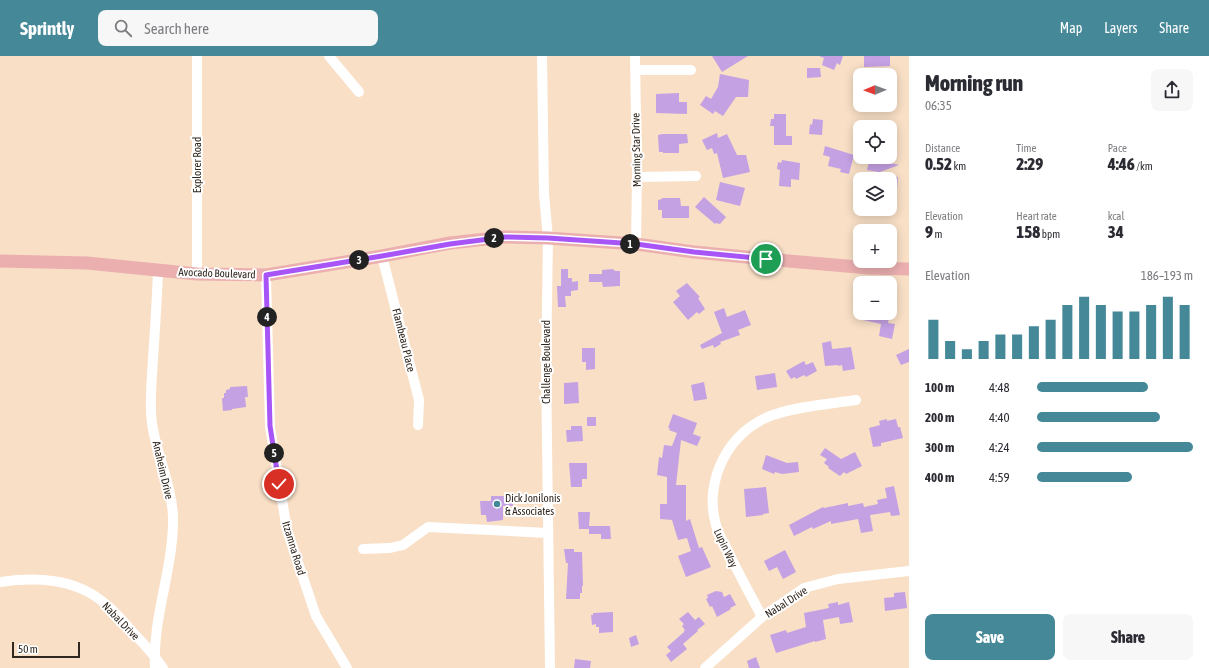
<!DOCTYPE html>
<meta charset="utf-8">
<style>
:root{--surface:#fff;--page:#f7f7f7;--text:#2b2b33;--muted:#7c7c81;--accent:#458898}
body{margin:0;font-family:"Asap Condensed",sans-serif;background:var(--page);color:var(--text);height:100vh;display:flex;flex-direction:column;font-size:15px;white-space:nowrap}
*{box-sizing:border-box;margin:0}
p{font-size:13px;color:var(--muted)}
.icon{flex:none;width:22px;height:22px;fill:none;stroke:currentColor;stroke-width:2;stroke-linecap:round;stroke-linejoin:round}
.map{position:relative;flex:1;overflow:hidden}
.drawer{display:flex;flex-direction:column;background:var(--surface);width:300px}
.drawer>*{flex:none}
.needle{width:26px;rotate:269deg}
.buttons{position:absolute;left:853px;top:12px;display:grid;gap:8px}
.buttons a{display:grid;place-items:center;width:44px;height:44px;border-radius:8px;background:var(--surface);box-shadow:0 2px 10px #0003;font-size:20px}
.scale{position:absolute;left:12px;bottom:10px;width:68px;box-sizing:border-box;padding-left:4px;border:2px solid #30271e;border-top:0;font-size:11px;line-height:14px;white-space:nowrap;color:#30271e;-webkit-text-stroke:3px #fff;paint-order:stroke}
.pin{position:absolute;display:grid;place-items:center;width:34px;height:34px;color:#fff;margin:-17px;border:2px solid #fff;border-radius:50%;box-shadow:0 1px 4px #0007}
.km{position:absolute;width:20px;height:20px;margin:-10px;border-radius:50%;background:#222;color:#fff;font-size:11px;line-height:20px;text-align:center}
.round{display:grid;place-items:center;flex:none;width:42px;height:42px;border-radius:8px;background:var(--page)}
.summary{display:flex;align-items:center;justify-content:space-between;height:68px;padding:0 16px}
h1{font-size:22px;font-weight:800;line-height:30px}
.metrics{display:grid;grid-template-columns:repeat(3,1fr);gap:6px;height:68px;padding:4px 16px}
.metrics div{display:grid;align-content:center}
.metrics b{font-size:17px;font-weight:800}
.metrics small{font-size:11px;font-weight:400}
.metrics p{font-size:11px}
.chart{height:112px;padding:8px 16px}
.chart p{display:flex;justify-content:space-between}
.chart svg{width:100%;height:72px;margin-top:4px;stroke:var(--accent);stroke-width:6}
.action{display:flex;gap:8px;margin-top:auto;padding:8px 16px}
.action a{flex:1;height:46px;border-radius:8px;background:var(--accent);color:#fff;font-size:16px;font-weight:800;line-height:46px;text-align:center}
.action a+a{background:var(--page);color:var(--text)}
ul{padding:0 16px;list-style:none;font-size:13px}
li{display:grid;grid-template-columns:64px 48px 1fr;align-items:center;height:30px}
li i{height:10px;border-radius:5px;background:var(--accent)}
header{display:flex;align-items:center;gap:24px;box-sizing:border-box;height:56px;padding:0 20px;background:var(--accent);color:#fff}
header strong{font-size:19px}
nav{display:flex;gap:22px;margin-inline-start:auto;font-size:14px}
.search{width:280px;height:36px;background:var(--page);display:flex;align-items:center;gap:10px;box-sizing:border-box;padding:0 14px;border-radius:8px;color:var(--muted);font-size:15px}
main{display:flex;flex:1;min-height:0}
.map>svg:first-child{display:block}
.building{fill:#c4a1e3}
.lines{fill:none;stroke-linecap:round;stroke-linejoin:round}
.minor{stroke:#fff;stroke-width:10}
.major{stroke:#ebafb0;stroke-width:13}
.route-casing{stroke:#fff;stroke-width:8}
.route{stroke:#a855f7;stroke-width:5}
.poi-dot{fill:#458898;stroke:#fff;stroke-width:1.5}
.labels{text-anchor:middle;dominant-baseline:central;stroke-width:4;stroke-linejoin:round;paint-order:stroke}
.street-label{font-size:11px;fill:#30271e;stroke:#fff}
.poi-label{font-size:11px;fill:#30271e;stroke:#fff;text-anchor:start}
</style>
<header>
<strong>Sprintly</strong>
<div class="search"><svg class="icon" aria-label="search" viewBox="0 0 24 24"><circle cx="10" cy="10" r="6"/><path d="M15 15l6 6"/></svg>Search here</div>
<nav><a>Map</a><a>Layers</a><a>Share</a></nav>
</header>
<main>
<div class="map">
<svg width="909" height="612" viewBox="0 0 909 612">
<rect width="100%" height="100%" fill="#f8dfc6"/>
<!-- building -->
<path class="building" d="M712 0H748L722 16Z
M819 0H843L840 9 837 7 834 14 822 9 824 2Z
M864 0H890V10L864 11Z
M807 12H820L821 21 807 22Z
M720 18 749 24 748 41H736L723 60 715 55 713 58 700 49 706 40 711 43 718 31Z
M679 37V46H687V58L656 57V38Z
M774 58H786V80H792V89H774V70H770L771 63H774Z
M813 63 823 64 822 79 809 78 810 68 812 69Z
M717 77 718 82 727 78 737 99H746L750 116 723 122 717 97 714 98 712 92 707 94 702 84Z
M662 78H687L688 87 679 88V97H663V96H659L658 79Z
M825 90 854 99 849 118 840 116 841 113 828 110 830 101 823 99Z
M870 102 899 109 880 116 898 121 897 134 890 135V123H872L879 116 867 114Z
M782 104 800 107 799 124 791 123V131L779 130 780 114 777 113 778 106 781 107Z
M720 126 745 132 740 150 716 144Z
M704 141 726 161 720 168 716 167 715 168 695 151Z
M662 142H680L681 150H689V162H662V154H658V144L662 143Z
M561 213H568V222H572V226L578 225V234L571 235V240H565L566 251H558L557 230H561Z
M613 213 615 215H620V230L603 231 602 226H589V218H602V214Z
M687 227 700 241 698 242 705 253 699 258 697 256 688 264 673 246 680 240 676 235Z
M724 252 727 261 745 254 751 269 738 274 740 279 720 286 721 288 714 292 713 289 702 293 700 289 722 277 714 256Z
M864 257H890L888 267 895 268 892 283 879 280 881 268 863 264Z
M831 285 832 292 833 293 851 291 855 313 843 315 842 309 838 310V309L825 310 822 287Z
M582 292H595V313L586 314V306H582Z
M909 293V306L901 309 896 299Z
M804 305 806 309 813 306 817 315 806 321 804 319 796 323 795 321 791 323 786 315Z
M775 317 777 331 757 334 755 320Z
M578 326 579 347 564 348V327Z
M704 326 707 343 694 345 691 329Z
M247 330 248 341H245L246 351 232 353V354L223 355 222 342H224V337H226V334L230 333V331Z
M673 358 697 367 693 378 701 381 697 390 681 384 676 429H686V465L690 463 699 492 702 491 711 511 686 521 678 500 691 495 687 482 678 484 672 464 660 463V448H667V421L657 419 659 401 662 402 664 389 672 390 677 377 669 374 670 372H668Z
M587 361H596V370H587Z
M887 363V365L896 363 898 371H900L903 382 881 387V390L873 391 869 372 880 369 879 365Z
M571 370H582L583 385 567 386 566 374H571Z
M825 392 841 403 855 396 862 410 846 418 844 416 840 420 828 412 829 411 824 407 827 403 820 399Z
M766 399 787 407 798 406 799 416 782 418 775 416 774 418 762 413Z
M569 407H587V423H582V431H571Z
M894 430 900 459 891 460 890 456 870 459 873 475 861 477 858 463 831 468V465L813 473 812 471 794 480 789 469 823 451 824 452 848 447V450L863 447 864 451 878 448 877 444 887 442 885 432Z
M766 431 769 457 763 458V459L746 461 744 433Z
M491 440H512L513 450H503V464L487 466 486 459H481L480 445H491Z
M578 456H590L589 470H610L611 483H601V478H589V473H579Z
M564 493H574V496H582L583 530H582V537H580V543H566L568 507H566Z
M785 494 796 516 783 523 777 511 769 515 764 505Z
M716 535 722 536 724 541 730 538 736 549 730 552 731 553 717 561 712 550 710 551 706 543 708 542 707 539Z
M905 536 907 552 885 555 884 542 894 541V537Z
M838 546V549L849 546 853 566 840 568 839 561 823 564 826 583 815 586V585L776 597 770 579 786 574 787 577 806 571 804 557 829 552 828 548Z
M613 556V576L599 577V571H596V568L592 569 591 559H593V557Z
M688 556 695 564 699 561 705 568 697 574 698 575 683 588 687 593 671 606 666 599 671 595 667 591 684 576V575L685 574 682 570 684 568 679 563Z
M636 579 639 588 631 591 629 582Z
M756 601 760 612H749L747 605Z
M575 603 591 605 590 612H574Z"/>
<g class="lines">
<!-- minor -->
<path class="minor" d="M197 0V218
M329 0 359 36
M542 0 544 138 548 182 546 310 550 612
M635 0 637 121 636 188
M635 14H691
M637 121 696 120
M382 200 419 344 418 369
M266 219 270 371 287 474 316 560 347 612
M363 493 390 492 403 489 428 471 548 477
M0 526C36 521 74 522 103 546 113 553 121 563 129 572 141 585 153 597 163 612
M762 561C750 538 737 515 726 491 722 484 718 477 716 469 703 425 729 374 773 359 799 350 829 348 856 344
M155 612C152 562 174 512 173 461 172 429 156 398 152 367 149 346 152 323 153 303 155 273 157 244 158 215
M705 612 762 561 804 532 838 523 909 515"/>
<!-- major -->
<path class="major" d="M0 205 87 207 197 218 266 219 382 200 450 187 505 181 548 182 636 188 694 196 766 203 869 212 909 213"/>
</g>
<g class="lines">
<defs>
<path id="route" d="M279 428 270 370 266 219 382 200 450 188 505 181 548 182 636 188 694 196 766 203"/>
</defs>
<!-- route casing -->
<use href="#route" class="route-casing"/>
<!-- route -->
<use href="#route" class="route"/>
</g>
<!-- markers -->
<circle class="poi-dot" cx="497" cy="448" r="4"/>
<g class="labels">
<!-- street labels -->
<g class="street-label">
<text transform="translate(636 94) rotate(-91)">Morning Star Drive</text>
<text transform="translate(197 109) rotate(-90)">Explorer Road</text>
<text transform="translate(217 217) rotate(2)">Avocado Boulevard</text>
<text transform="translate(404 284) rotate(76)">Flambeau Place</text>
<text transform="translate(546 306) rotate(-90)">Challenge Boulevard</text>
<text transform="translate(163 414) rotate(77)">Anaheim Drive</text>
<text transform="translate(294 492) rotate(73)">Itzamna Road</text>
<text transform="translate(726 492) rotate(65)">Lupin Way</text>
<text transform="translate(786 546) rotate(-33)">Nabal Drive</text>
<text transform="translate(121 565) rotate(46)">Nabal Drive</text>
</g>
<!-- poi labels -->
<g class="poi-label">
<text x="505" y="442">Dick Jonilonis<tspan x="505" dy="13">&amp; Associates</tspan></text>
</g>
</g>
</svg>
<div class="buttons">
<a><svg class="needle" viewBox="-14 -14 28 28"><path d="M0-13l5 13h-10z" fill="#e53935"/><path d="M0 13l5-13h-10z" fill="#7c7c81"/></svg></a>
<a><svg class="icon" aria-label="locate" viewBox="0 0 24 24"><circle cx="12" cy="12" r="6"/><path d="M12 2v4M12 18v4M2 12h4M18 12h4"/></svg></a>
<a><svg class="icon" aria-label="layers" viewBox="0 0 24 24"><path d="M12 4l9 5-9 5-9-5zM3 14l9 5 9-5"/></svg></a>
<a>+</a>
<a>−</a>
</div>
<div class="scale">50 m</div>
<div class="pin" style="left:766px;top:203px;background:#1e9e55"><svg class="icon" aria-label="arrive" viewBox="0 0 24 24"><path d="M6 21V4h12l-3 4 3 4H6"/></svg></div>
<div class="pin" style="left:279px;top:428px;background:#d93025"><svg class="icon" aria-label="check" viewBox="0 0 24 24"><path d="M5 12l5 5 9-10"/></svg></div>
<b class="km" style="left:630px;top:188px">1</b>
<b class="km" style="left:494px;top:182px">2</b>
<b class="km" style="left:359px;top:204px">3</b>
<b class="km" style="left:267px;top:261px">4</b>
<b class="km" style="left:274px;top:397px">5</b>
</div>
<section class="drawer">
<div class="summary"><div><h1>Morning run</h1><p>06:35</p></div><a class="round"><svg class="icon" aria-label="share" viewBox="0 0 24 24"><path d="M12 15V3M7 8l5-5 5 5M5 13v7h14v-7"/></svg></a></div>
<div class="metrics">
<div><p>Distance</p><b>0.52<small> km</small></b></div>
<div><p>Time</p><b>2:29</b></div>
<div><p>Pace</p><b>4:46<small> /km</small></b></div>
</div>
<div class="metrics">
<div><p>Elevation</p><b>9<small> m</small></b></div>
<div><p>Heart rate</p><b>158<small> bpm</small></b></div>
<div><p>kcal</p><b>34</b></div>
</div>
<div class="chart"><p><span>Elevation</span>186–193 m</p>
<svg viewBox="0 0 160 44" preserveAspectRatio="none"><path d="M5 44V20M15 44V33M25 44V38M35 44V33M45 44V29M55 44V29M65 44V24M75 44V20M85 44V11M95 44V6M105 44V11M115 44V15M125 44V15M135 44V11M145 44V6M155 44V11"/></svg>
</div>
<ul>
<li><b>100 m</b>4:48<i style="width:71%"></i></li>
<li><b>200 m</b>4:40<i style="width:79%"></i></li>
<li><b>300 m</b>4:24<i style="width:100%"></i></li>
<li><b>400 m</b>4:59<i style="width:61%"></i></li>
</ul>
<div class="action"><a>Save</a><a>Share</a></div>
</section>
</main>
